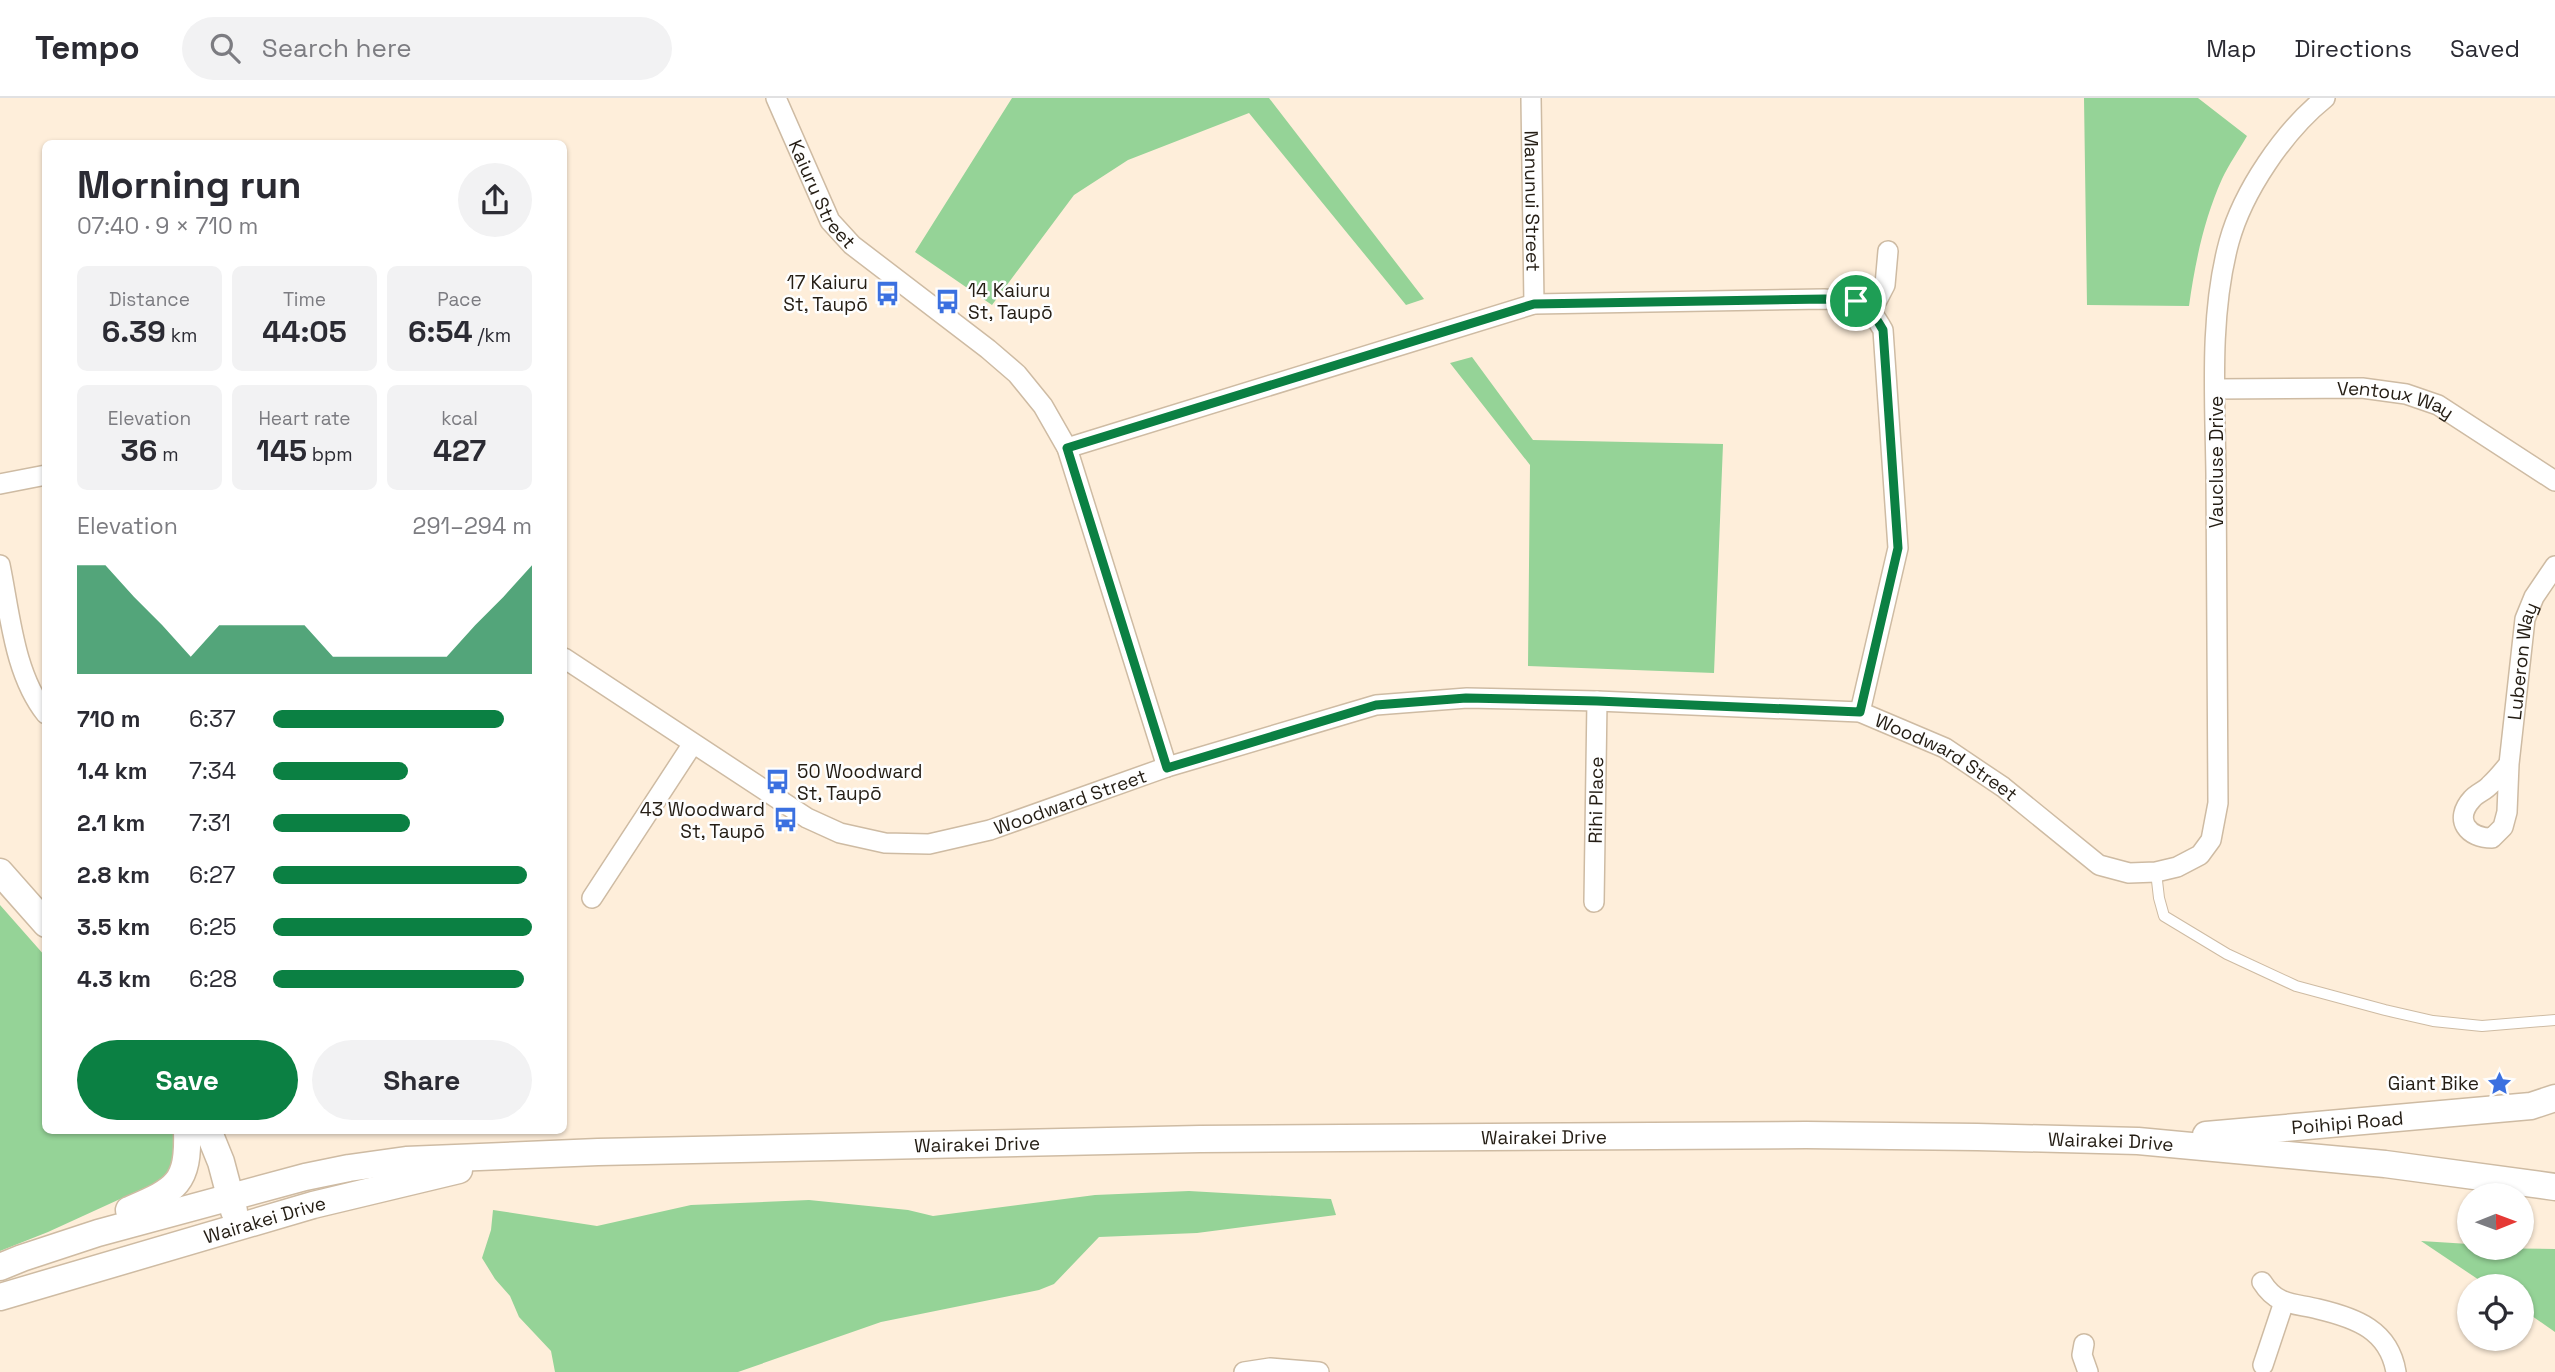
<!DOCTYPE html>
<meta charset="utf-8">
<style>
:root{--surface:#fff;--page:#f2f2f3;--text:#2b2b33;--muted:#7c7c81;--line:#e1e1e2;--accent:#0b8043}
body{margin:0;font-family:"Space Grotesk",sans-serif;background:var(--page);color:var(--text);height:100vh;display:flex;flex-direction:column;font-size:26px;white-space:nowrap}
*{box-sizing:border-box;margin:0}
p{font-size:23px;color:var(--muted)}
.icon{flex:none;width:38px;height:38px;fill:none;stroke:currentColor;stroke-width:2;stroke-linecap:round;stroke-linejoin:round}
.map{position:relative;flex:1;overflow:hidden}
.panel{position:absolute;left:42px;top:42px;width:525px;height:994px;display:flex;flex-direction:column;background:var(--surface);border-radius:10px;box-shadow:0 2px 5px #0004}
.panel>*{flex:none}
.needle{width:46px;rotate:89deg}
.controls{position:absolute;left:2457px;top:1085px;display:grid;gap:14px}
.controls a{display:grid;place-items:center;width:77px;height:77px;border-radius:50%;background:var(--surface);box-shadow:0 2px 5px #0004;font-size:35px}
.pin{position:absolute;display:grid;place-items:center;width:60px;height:60px;color:#fff;margin:-30px;border:4px solid #fff;border-radius:50%;box-shadow:0 2px 7px #0007}
.round{display:grid;place-items:center;flex:none;width:74px;height:74px;border-radius:37px;background:var(--page)}
.overview{display:flex;align-items:center;justify-content:space-between;height:119px;padding:0 35px}
h1{font-size:38px;font-weight:700;line-height:52px}
.stats{display:grid;grid-template-columns:repeat(3,1fr);gap:10px;height:119px;padding:7px 35px}
.stats div{display:grid;align-content:center;border-radius:10px;background:var(--page);text-align:center}
.stats b{font-size:30px;font-weight:700}
.stats small{font-size:19px;font-weight:400}
.stats p{font-size:19px}
.chart{height:196px;padding:14px 35px}
.chart p{display:flex;justify-content:space-between}
.chart svg{width:100%;height:126px;margin-top:7px;fill:var(--accent);opacity:.7}
.primary-button{display:flex;gap:14px;margin-top:auto;padding:14px 35px}
.primary-button a{flex:1;height:80px;border-radius:42px;background:var(--accent);color:#fff;font-size:28px;font-weight:700;line-height:80px;text-align:center}
.primary-button a+a{background:var(--page);color:var(--text)}
ul{padding:0 35px;list-style:none;font-size:23px}
li{display:grid;grid-template-columns:112px 84px 1fr;align-items:center;height:52px}
li i{height:18px;border-radius:9px;background:var(--accent)}
header{display:flex;align-items:center;gap:42px;box-sizing:border-box;height:98px;padding:0 35px;background:var(--surface);border-bottom:2px solid var(--line)}
header strong{font-size:33px}
nav{display:flex;gap:38px;margin-inline-start:auto;font-size:24px}
.search{width:490px;height:63px;background:var(--page);display:flex;align-items:center;gap:18px;box-sizing:border-box;padding:0 24px;border-radius:38px;color:var(--muted);font-size:26px}
.map>svg:first-child{display:block}
.green{fill:#95d397}
.lines{fill:none;stroke-linecap:round;stroke-linejoin:round}
.lane-casing{stroke:#cebba3;stroke-width:12}
.street-casing{stroke:#cebba3;stroke-width:22}
.secondary-casing{stroke:#cebba3;stroke-width:29}
.lane{stroke:#fff;stroke-width:10}
.street{stroke:#fff;stroke-width:19}
.secondary{stroke:#fff;stroke-width:26}
.route-casing{stroke:#fff;stroke-width:14}
.route{stroke:#0b8043;stroke-width:9}
.labels{text-anchor:middle;dominant-baseline:central;stroke-width:5;stroke-linejoin:round;paint-order:stroke}
.street-label{font-size:19px;fill:#241d14;stroke:#fefefe}
.poi-label{font-size:19px;fill:#241d14;stroke:#fefefe;text-anchor:end}
</style>
<header>
<strong>Tempo</strong>
<div class="search"><svg class="icon" aria-label="search" viewBox="0 0 24 24"><circle cx="10" cy="10" r="6"/><path d="M15 15l6 6"/></svg>Search here</div>
<nav><a>Map</a><a>Directions</a><a>Saved</a></nav>
</header>
<div class="map">
<svg width="2555" height="1274" viewBox="0 0 2555 1274">
<rect width="100%" height="100%" fill="#feeeda"/>
<!-- green -->
<path class="green" d="M1012 0H1269L1424 201 1406 207 1249 15 1128 62 1074 97 992 207 915 154Z
M2084 0H2198L2247 38C2239 52 2229 66 2222 81 2204 121 2195 165 2189 208L2087 207Z
M1472 259 1533 342 1723 346 1714 575 1528 568 1530 367 1450 265Z
M0 807 45 858 46 1032 174 1033 179 1048 166 1080 48 1134 0 1153Z
M1189 1093 1331 1101 1336 1117 1197 1135 1099 1139 1054 1186 1039 1192 881 1224 738 1274H555L551 1253 519 1219 510 1198 495 1181 482 1160 491 1132 493 1112 597 1128 691 1107 809 1102 908 1112 933 1118 1095 1097Z
M2421 1143 2469 1146V1150L2555 1151V1234L2522 1211V1188H2488Z"/>
<g class="lines">
<defs>
<path id="lane" d="M2156 774 2159 800 2164 818 2227 856 2296 888 2385 912 2433 923 2482 928 2555 922"/>
<g id="street">
<path id="s1" d="M776 0 830 123 852 147 988 251 1017 276 1043 308 1067 350 1167 669"/>
<path id="s2" d="M1531 0 1534 206"/>
<path d="M1872 212 1885 187 1888 153"/>
<path id="s3" d="M2215 291 2362 290 2406 296 2438 307 2555 383"/>
<path d="M1067 350 1534 206 1824 201C1858 203 1866 201 1883 232L1898 450 1860 614"/>
<path d="M0 386 46 377"/>
<path d="M0 467C10 515 14 576 46 616"/>
<path id="s4" d="M564 560 807 720 840 735 885 745 929 746 990 732 1167 669 1376 607 1467 600 1597 603 1860 614 1945 650 2003 689 2099 767 2129 775 2156 774 2177 769 2200 757 2211 742 2218 705C2217 596 2217 486 2216 376 2215 300 2209 218 2229 144 2243 93 2284 33 2325 0"/>
<path id="s5" d="M2509 666C2503 673 2497 681 2490 687 2485 693 2477 695 2472 701 2453 722 2468 740 2492 740L2503 729 2507 714 2509 666 2525 521 2534 499 2555 468"/>
<path d="M592 800 692 647"/>
<path id="s6" d="M1594 804 1597 603"/>
<path d="M2262 1184C2277 1208 2294 1205 2318 1211 2356 1220 2389 1232 2396 1274"/>
<path d="M2084 1246 2082 1257 2088 1274"/>
<path d="M2263 1267 2284 1204"/>
<path d="M1244 1274 1270 1270 1319 1274"/>
</g>
<g id="secondary">
<path d="M0 774 46 826"/>
<path d="M208 1032 221 1064 234 1113"/>
<path id="s7" d="M2206 1037 2531 1008 2555 1000"/>
<path d="M129 1112C175 1092 189 1087 187 1032"/>
<path id="s8" d="M0 1169 22 1160 98 1135 305 1079 349 1070 406 1062 598 1054 1200 1041 1806 1037 1977 1039 2138 1043 2385 1066 2555 1089"/>
<path id="s9" d="M0 1199 313 1107 459 1072"/>
</g>
</defs>
<!-- lane casing -->
<use href="#lane" class="lane-casing"/>
<!-- street casing -->
<use href="#street" class="street-casing"/>
<!-- secondary casing -->
<use href="#secondary" class="secondary-casing"/>
<!-- lane -->
<use href="#lane" class="lane"/>
<!-- street -->
<use href="#street" class="street"/>
<!-- secondary -->
<use href="#secondary" class="secondary"/>
</g>
<g class="lines">
<defs>
<path id="route" d="M1825 201C1858 203 1866 201 1883 232L1898 450 1860 614 1597 603 1466 600 1376 607 1167 670 1067 350 1534 206Z"/>
</defs>
<!-- route casing -->
<use href="#route" class="route-casing"/>
<!-- route -->
<use href="#route" class="route"/>
</g>
<!-- icons -->
<defs>
<symbol id="bus-bare" viewBox="-9 -9 18 18"><path d="M-5-6H5V4H4V6H2V4H-2V6H-4V4H-5ZM-3.5-4V0h7V-4ZM-3.5 1.2v1.5H-2V1.2ZM2 1.2v1.5H3.5V1.2Z" fill="#3b70e0" stroke="#fefefe" stroke-width="2.5" paint-order="stroke"/></symbol>
<symbol id="sight-bare" viewBox="-9 -9 18 18"><path d="M0-6L1.8-2.2L6-1.7L2.9 1.2L3.7 5.4L0 3.3L-3.7 5.4L-2.9 1.2L-6-1.7L-1.8-2.2Z" fill="#3b70e0" stroke="#fefefe" stroke-width="2.5" paint-order="stroke"/></symbol>
</defs>
<g fill-rule="evenodd">
<use href="#bus-bare" x="870" y="178" width="35" height="35"/>
<use href="#bus-bare" x="930" y="186" width="35" height="35"/>
<use href="#bus-bare" x="760" y="666" width="35" height="35"/>
<use href="#bus-bare" x="768" y="704" width="35" height="35"/>
<use href="#sight-bare" x="2482" y="968" width="35" height="35"/>
</g>
<g class="labels">
<!-- street labels -->
<g class="street-label">
<text stroke="none"><textPath href="#s1" startOffset="107">Kaiuru Street</textPath></text>
<text stroke="none"><textPath href="#s2" startOffset="103">Manunui Street</textPath></text>
<text stroke="none"><textPath href="#s3" startOffset="182">Ventoux Way</textPath></text>
<text transform="translate(2216 364) rotate(-90)">Vaucluse Drive</text>
<text stroke="none"><textPath href="#s5" startOffset="294">Luberon Way</textPath></text>
<text stroke="none"><textPath href="#s4" startOffset="1468">Woodward Street</textPath></text>
<text stroke="none"><textPath href="#s4" startOffset="565">Woodward Street</textPath></text>
<text stroke="none"><textPath href="#s6" startOffset="102">Rihi Place</textPath></text>
<text stroke="none"><textPath href="#s7" startOffset="142">Poihipi Road</textPath></text>
<text stroke="none"><textPath href="#s8" startOffset="1559">Wairakei Drive</textPath></text>
<text stroke="none"><textPath href="#s8" startOffset="2126">Wairakei Drive</textPath></text>
<text stroke="none"><textPath href="#s8" startOffset="992">Wairakei Drive</textPath></text>
<text stroke="none"><textPath href="#s9" startOffset="276">Wairakei Drive</textPath></text>
</g>
<!-- poi labels -->
<g class="poi-label">
<text x="868" y="184">17 Kaiuru<tspan x="868" dy="22">St, Taupō</tspan></text>
<text x="968" y="192" text-anchor="start">14 Kaiuru<tspan x="968" dy="22">St, Taupō</tspan></text>
<text x="797" y="673" text-anchor="start">50 Woodward<tspan x="797" dy="22">St, Taupō</tspan></text>
<text x="765" y="711">43 Woodward<tspan x="765" dy="22">St, Taupō</tspan></text>
<text x="2479" y="985">Giant Bike</text>
</g>
</g>
</svg>
<div class="controls">
<a><svg class="needle" viewBox="-14 -14 28 28"><path d="M0-13l5 13h-10z" fill="#e53935"/><path d="M0 13l5-13h-10z" fill="#7c7c81"/></svg></a>
<a><svg class="icon" aria-label="locate" viewBox="0 0 24 24"><circle cx="12" cy="12" r="6"/><path d="M12 2v4M12 18v4M2 12h4M18 12h4"/></svg></a>
</div>
<div class="pin" style="left:1856px;top:203px;background:#1e9e55"><svg class="icon" aria-label="arrive" viewBox="0 0 24 24"><path d="M6 21V4h12l-3 4 3 4H6"/></svg></div>
<section class="panel">
<div class="overview"><div><h1>Morning run</h1><p>07:40 · 9 × 710 m</p></div><a class="round"><svg class="icon" aria-label="share" viewBox="0 0 24 24"><path d="M12 15V3M7 8l5-5 5 5M5 13v7h14v-7"/></svg></a></div>
<div class="stats">
<div><p>Distance</p><b>6.39<small> km</small></b></div>
<div><p>Time</p><b>44:05</b></div>
<div><p>Pace</p><b>6:54<small> /km</small></b></div>
</div>
<div class="stats">
<div><p>Elevation</p><b>36<small> m</small></b></div>
<div><p>Heart rate</p><b>145<small> bpm</small></b></div>
<div><p>kcal</p><b>427</b></div>
</div>
<div class="chart"><p><span>Elevation</span>291–294 m</p>
<svg viewBox="0 0 160 44" preserveAspectRatio="none"><path d="M0 44V6L10 6L20 17L30 27L40 38L50 27L60 27L70 27L80 27L90 38L100 38L110 38L120 38L130 38L140 27L150 17L160 6V44z"/></svg>
</div>
<ul>
<li><b>710 m</b>6:37<i style="width:89%"></i></li>
<li><b>1.4 km</b>7:34<i style="width:52%"></i></li>
<li><b>2.1 km</b>7:31<i style="width:53%"></i></li>
<li><b>2.8 km</b>6:27<i style="width:98%"></i></li>
<li><b>3.5 km</b>6:25<i style="width:100%"></i></li>
<li><b>4.3 km</b>6:28<i style="width:97%"></i></li>
</ul>
<div class="primary-button"><a>Save</a><a>Share</a></div>
</section>
</div>
